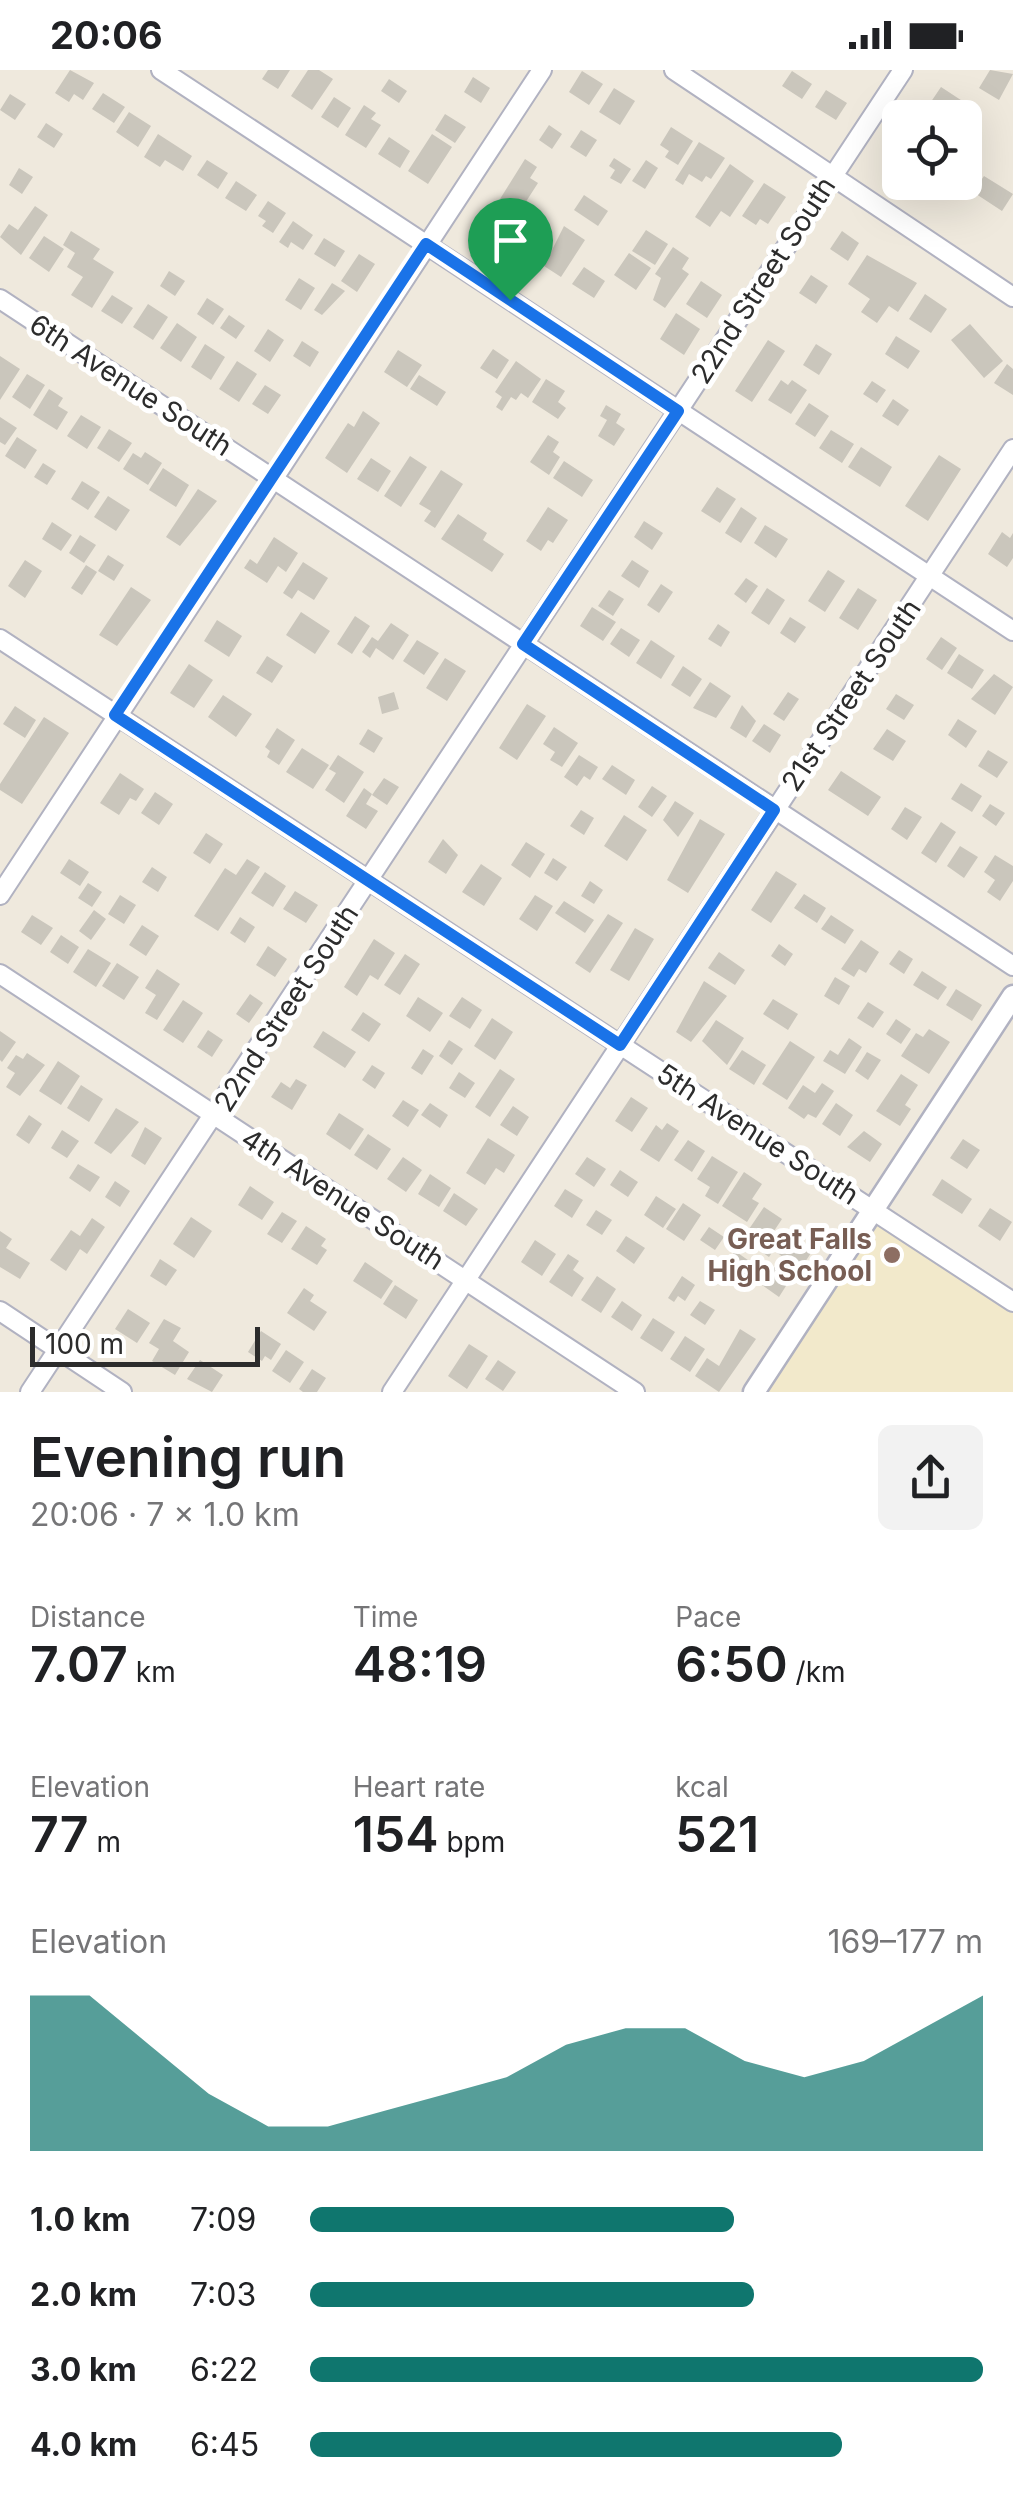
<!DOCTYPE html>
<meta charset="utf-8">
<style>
:root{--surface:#fff;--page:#f2f2f2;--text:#202124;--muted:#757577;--accent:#0f766e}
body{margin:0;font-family:Inter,sans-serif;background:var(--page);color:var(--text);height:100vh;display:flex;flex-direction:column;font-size:38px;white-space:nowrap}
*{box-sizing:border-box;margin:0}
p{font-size:32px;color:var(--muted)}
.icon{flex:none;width:55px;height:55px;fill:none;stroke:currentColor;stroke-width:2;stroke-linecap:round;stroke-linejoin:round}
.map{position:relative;height:1322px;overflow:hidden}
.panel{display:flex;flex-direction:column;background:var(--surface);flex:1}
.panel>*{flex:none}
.controls{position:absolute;left:882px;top:30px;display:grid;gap:20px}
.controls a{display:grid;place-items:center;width:100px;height:100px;border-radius:15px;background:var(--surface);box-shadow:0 10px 40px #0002;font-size:50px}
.scale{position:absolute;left:30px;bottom:25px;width:230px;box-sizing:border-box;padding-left:10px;border:5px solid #2c2c2c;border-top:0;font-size:28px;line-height:35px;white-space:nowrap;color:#2c2c2c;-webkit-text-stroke:8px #fff;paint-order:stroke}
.pin{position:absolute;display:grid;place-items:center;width:85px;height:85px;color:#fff;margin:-102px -42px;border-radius:50% 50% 50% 0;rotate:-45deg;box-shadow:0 0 10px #0007}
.pin .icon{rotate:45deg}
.round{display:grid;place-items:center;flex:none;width:105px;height:105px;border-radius:15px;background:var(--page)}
.head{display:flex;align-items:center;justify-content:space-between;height:170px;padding:0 30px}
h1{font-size:55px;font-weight:600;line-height:75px}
.metrics{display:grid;grid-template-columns:repeat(3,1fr);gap:15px;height:170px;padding:10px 30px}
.metrics div{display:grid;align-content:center}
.metrics b{font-size:50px;font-weight:600}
.metrics small{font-size:28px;font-weight:400}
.metrics p{font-size:28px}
.chart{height:280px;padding:20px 30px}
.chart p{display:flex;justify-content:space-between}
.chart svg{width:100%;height:180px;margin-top:10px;fill:var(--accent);opacity:.7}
ul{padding:0 30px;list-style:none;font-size:32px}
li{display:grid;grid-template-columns:160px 120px 1fr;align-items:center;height:75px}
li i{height:25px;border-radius:12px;background:var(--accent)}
.status{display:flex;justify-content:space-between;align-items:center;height:70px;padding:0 50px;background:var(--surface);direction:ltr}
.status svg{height:28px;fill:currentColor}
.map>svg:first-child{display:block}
.education{fill:#f2e9cb}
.building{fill:#cac6bc}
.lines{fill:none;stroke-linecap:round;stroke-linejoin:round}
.minor-casing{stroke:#b1b2c1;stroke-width:22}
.tertiary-casing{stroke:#b1b2c1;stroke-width:25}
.minor{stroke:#fff;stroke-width:18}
.tertiary{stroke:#fff;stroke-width:20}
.route-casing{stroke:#fff;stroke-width:20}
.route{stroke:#1a73e8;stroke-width:12}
.education-dot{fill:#8d6e63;stroke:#fff;stroke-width:4}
.labels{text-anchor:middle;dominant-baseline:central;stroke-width:10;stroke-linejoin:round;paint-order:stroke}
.street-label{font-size:28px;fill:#2c2c2c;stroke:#fff}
.education-label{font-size:28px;font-weight:bold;fill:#785e54;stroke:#fff;text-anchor:end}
</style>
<div class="status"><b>20:06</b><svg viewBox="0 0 49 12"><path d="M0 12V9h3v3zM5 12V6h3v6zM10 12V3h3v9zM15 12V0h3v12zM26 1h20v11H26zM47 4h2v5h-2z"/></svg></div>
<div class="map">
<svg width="1013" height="1322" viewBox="0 0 1013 1322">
<rect width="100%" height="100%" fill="#efe9dd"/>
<!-- education -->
<path class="education" d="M872 1139 1013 1232V1322H752Z"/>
<!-- building -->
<path class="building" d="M70 0 94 13 83 30 74 24 69 32 55 23Z
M268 0H290L278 19 262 9Z
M308 0H319L333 9 312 40 291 26Z
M990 0 1013 4 999 30 979 18Z
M582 1 603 14 589 35 569 22Z
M792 1 812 14 802 29 782 16Z
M473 7 490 18 481 33 464 22Z
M389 9 407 21 399 33 381 21Z
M941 17 970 36 963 48H920Z
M614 18 635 31 620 55 599 42Z
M826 20 847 33 836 50 815 37Z
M103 23 125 37 114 53 92 39Z
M10 24 26 34 15 50 0 40Z
M334 27 351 38 338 58 321 47Z
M364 35 376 43 371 49 381 55 366 78 345 65Z
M129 42 151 56 138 77 116 62Z
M445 44 466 57 455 73 435 60Z
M969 52 981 59 965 85V58Z
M46 53 63 64 54 78 37 67Z
M549 55 562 64 552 79 539 70Z
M671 57 693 71 678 95 665 87 669 81 660 75Z
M581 60 597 70 586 87 570 77Z
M158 64 192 86 183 101 165 90 160 97 144 87Z
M432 64 452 77 428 114 408 101Z
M389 67 410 81 400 98 378 84Z
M699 72 725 88 711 109 706 106 702 112 689 104 683 115 675 110Z
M614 88 631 99 621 114 610 108 615 100 609 96Z
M525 89 537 97 530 108 538 113 520 141 500 129Z
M207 90 228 103 218 119 197 105Z
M646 90 658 98 645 119 632 111Z
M730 94 754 111 730 147 721 141 710 157 695 147Z
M19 98 33 107 22 124 9 115Z
M984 106 1013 124 1002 141 973 122Z
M236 111 257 125 246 141 225 128Z
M764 113 786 127 768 154 760 149 756 155 742 146Z
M584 125 608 141 598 156 574 140Z
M268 131 286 143 273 163 262 156 266 151 258 146Z
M35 136 48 145 21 185 0 167 9 154 18 160Z
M293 151 313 165 303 180 291 172 288 178 279 172Z
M528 153 545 164 529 189 512 178Z
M564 156 585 170 561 207 544 196Z
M646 160 668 174 655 195 632 181Z
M71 161 100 179 93 189 114 202 92 238 71 225 83 207 67 197 75 183 63 175Z
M842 161 859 173 848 191 830 179Z
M44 166 64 179 49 202 29 188Z
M324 168 345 181 335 197 314 184Z
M673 177 689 188 682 199 689 204 665 238 653 230 661 208 655 204Z
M629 183 651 198 636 220 614 205Z
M359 184 375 194 357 222 341 211Z
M867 185 917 213 898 242 889 236 877 253 861 242 870 229 848 214Z
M584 197 605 211 594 228 572 214Z
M169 201 185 211 175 226 160 216Z
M811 205 828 216 816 234 799 223Z
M299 208 315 218 301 240 285 230Z
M701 211 722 225 707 248 686 234Z
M332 213 345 221 322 245 314 240Z
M925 224 947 239 931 263 909 249Z
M112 225 133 238 122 254 101 241Z
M207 228 224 239 213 255 197 244Z
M148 234 168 247 153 270 133 257Z
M676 243 700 259 684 285 660 269Z
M229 245 245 256 236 269 220 258Z
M177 253 197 267 181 292 160 278Z
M970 254 1003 291 984 308 951 270Z
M268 259 284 270 270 292 254 281Z
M896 266 920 281 908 299 885 284Z
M768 270 785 281 752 332 735 321Z
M302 271 319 282 310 297 293 286Z
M205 274 225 287 211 310 191 297Z
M816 274 832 284 819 305 803 295Z
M493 279 509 290 497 309 480 298Z
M398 280 422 295 407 317 384 302Z
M0 286 20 299 0 330Z
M237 291 257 304 239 332 219 319Z
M516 291 541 309 528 328 521 323 516 330 511 327 502 341 496 337 502 327 495 322Z
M1007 294 1013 299V325L994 313Z
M27 304 45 315 30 339 12 327Z
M419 305 446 322 437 336 410 319Z
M546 309 565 321 558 332 566 338 558 349 532 332Z
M781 310 788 315 792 310 807 320 791 344 768 330Z
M872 311 886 320 877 333 863 324Z
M265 315 281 325 268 344 252 334Z
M49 319 63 328 58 336 68 342 57 360 33 345Z
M893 329 909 340 898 356 882 346Z
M809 333 829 346 815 367 795 354Z
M606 335 621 344 616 353 625 359 614 376 598 366 607 350 600 346Z
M363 341 380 353 347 403 325 388 348 353 354 357Z
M81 345 101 357 87 379 67 366Z
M0 347 17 358 5 375 0 372Z
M109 359 132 373 119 392 97 378Z
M831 360 854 374 842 393 819 378Z
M548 365 559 372 553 382 560 387 549 405 530 392Z
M17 367 37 380 25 399 5 386Z
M861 377 892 397 880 417 848 397Z
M145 382 162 393 148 415 123 399 133 383 141 388Z
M939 385 961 399 928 451 905 436Z
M410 386 427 397 401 437 384 426Z
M371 388 391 401 378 422 357 409Z
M564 391 593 410 582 427 553 408Z
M43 393 56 401 47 415 34 407Z
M163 398 189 415 176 437 149 420Z
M441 400 463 414 435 458 424 451 431 441 419 434Z
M82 411 100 422 88 440 71 429Z
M717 417 736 429 720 453 701 441Z
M198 419 217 431 180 476 166 467Z
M108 426 130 440 116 461 94 447Z
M548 437 568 450 553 473 548 470 541 481 526 471Z
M741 437 757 448 741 473 725 463Z
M458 444 487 463 483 470 504 484 492 502 441 469Z
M644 451 663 463 652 480 634 467Z
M52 452 72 465 61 481 42 469Z
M765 455 788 469 776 488 754 473Z
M1002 462 1010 468 1013 463V488L1007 497 988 484Z
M80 465 96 475 84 493 69 483Z
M274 467 298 483 286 502 278 496 267 513 244 498 250 489 257 494Z
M108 485 124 495 114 511 98 501Z
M25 490 42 501 25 528 8 516Z
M632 490 649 501 639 518 621 506Z
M303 492 328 508 314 530 298 520 292 529 283 523Z
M86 495 97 502 82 525 71 518Z
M828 500 845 511 825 542 808 531Z
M746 508 758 516 746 533 734 524Z
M661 514 673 522 659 543 647 535Z
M131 517 151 530 117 576 99 565Z
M767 518 785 530 769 555 751 543Z
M858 518 877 530 858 560 839 548Z
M609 520 624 529 613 546 598 536Z
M592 537 616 552 603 571 580 556Z
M301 542 330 561 315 584 286 565Z
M355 546 370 556 352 584 337 574Z
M790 547 806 557 795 573 780 563Z
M217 550 242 566 229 587 204 571Z
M391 553 409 565 393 590 376 578 370 588 362 582 372 567 378 571Z
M718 554 730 562 721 577 708 569Z
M621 558 640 570 629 587 610 574Z
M941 567 957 578 942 600 926 589Z
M417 570 439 583 424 605 403 591Z
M651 570 675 586 661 609 636 593Z
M959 584 984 600 972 619 947 603Z
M267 586 283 596 272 613 256 603Z
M445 588 466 601 447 631 426 618Z
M189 594 213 610 194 638 170 623Z
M683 596 702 609 690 627 671 615Z
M994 604 1013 617 995 645 971 629Z
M710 612 731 626 716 648 693 638Z
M394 622 399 639 382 644 378 627Z
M788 622 799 629 784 651 773 644Z
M896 624 914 635 904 650 886 639Z
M223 625 252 644 236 667 208 647Z
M527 634 546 646 517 690 499 678Z
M742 635 756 651 746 668 730 658Z
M15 636 36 650 25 668 3 654Z
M44 647 69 663 22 734 0 720V714Z
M958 649 977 661 966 678 948 665Z
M764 654 781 665 770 683 752 671Z
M554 657 578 673 562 697 550 690 555 682 543 674Z
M277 658 295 670 279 695 267 687 270 681 265 677Z
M368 659 383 668 374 683 359 674Z
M887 659 906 671 893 691 873 679Z
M302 678 329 695 313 719 286 702Z
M988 680 1008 692 997 708 978 696Z
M338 685 364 702 344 733 325 720 336 703 329 699Z
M579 685 598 697 590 710 584 706 577 716 564 707Z
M612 695 635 710 626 725 602 709Z
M841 701 881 727 868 746 828 720Z
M120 703 144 719 136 731 130 728 119 745 100 733Z
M384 708 399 717 387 735 372 725Z
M961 713 982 726 972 742 951 729Z
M652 716 667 726 652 747 638 737Z
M364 718 372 724 366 734 378 741 366 759 346 746Z
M155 722 173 734 159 755 141 743Z
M675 731 694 743 678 767 663 750Z
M990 734 1005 743 996 756 982 746Z
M905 737 922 747 907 770 891 759Z
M581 740 594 748 584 765 570 756Z
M624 745 647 760 627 791 604 776Z
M700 749 725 764 688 823 667 810Z
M941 752 956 762 936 793 921 783Z
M206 763 223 774 210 794 193 783Z
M443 769 458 785 446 804 428 792Z
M526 772 545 784 530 808 511 795Z
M960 776 978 787 964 808 947 796Z
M995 785 1013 796V811L1000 831 987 822 995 810 984 802Z
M553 788 567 797 557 811 544 803Z
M69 789 89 802 80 816 60 803Z
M247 789 260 797 218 861 194 846 225 798 236 805Z
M481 794 502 808 484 836 462 822Z
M152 797 167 807 158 822 142 812Z
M776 801 797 814 771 853 751 840Z
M265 802 286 816 273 837 251 823Z
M590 811 603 820 594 834 581 826Z
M88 813 102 822 92 837 78 828Z
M295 821 318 835 306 853 283 839Z
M804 824 826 838 817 853 794 838Z
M120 825 136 835 124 854 108 844Z
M535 825 553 836 537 861 519 849Z
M564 831 594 850 585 863 555 843Z
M94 840 106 849 91 870 79 861Z
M608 844 623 853 590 903 575 893Z
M32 845 53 858 41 875 21 862Z
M831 845 854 860 845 874 821 859Z
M240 847 255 857 245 873 230 863Z
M142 855 159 866 146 886 129 875Z
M635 858 654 869 629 911 610 900Z
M61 865 79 877 68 894 50 882Z
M374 869 395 883 378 910 370 905 357 926 344 917Z
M861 870 879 882 866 903 859 899 854 907 841 899Z
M779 874 793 884 785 896 771 886Z
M268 876 287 889 275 907 256 895Z
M88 879 111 893 96 917 73 902Z
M899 880 913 889 904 904 889 894Z
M719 882 745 900 735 915 708 898Z
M405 884 420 894 400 925 384 915Z
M117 893 139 907 124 930 102 916Z
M157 899 180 914 157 950 145 943 156 925 145 918Z
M922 901 947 917 938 930 913 915Z
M835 907 850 916 839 935 824 926Z
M704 911 727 926 691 972 676 962Z
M956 919 982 935 972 951 946 935Z
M250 924 263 933 249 953 236 944Z
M418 927 443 943 430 962 406 946Z
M462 927 482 940 470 959 449 946Z
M773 929 798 944 788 960 763 944Z
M183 930 203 943 183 973 163 960Z
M868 932 884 942 873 958 857 948Z
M363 942 381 954 369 972 351 960Z
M492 948 513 962 495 990 474 976Z
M896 949 911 959 901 974 886 964Z
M716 950 744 968 727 995 702 971Z
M929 959 950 972 929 1004 901 986 916 963 923 967Z
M208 960 223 970 212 987 197 977Z
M0 961 16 972 2 992 0 990Z
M323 961 356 982 345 998 313 977Z
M849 968 862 977 845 1004 823 991 830 980 838 985Z
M449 970 463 979 452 995 439 986Z
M790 971 815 987 787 1030 762 1014Z
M423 979 434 986 422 1005 411 998Z
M742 980 766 995 754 1015 729 999Z
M867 982 881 990 868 1010 855 1001Z
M27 983 45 995 20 1026 6 1017 15 1003 7 998 16 985 23 989Z
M58 991 80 1006 61 1035 39 1021Z
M372 995 385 1003 375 1019 362 1010Z
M500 999 515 1009 490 1047 475 1037Z
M459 1002 475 1013 465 1028 449 1018Z
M901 1004 918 1015 905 1035 911 1039 900 1056 876 1041Z
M296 1009 307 1015 292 1040 271 1027 281 1012 290 1018Z
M822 1013 834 1021 816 1048 808 1044 804 1049 788 1038 803 1015 815 1023Z
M81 1015 103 1029 89 1052 67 1038Z
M631 1027 648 1038 632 1062 615 1051Z
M403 1030 419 1040 408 1057 392 1046Z
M430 1033 448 1045 440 1058 421 1045Z
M836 1033 853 1045 840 1066 822 1054Z
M513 1036 529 1047 517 1066 500 1055Z
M116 1038 139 1052 111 1084 94 1073Z
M339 1043 364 1059 350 1080 326 1064Z
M29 1045 42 1054 29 1074 16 1065Z
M667 1053 679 1061 659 1092 640 1080 656 1055 662 1060Z
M145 1057 162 1068 145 1095 131 1086Z
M62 1060 79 1071 67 1088 51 1078Z
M864 1061 882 1074 870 1092 847 1077Z
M368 1064 391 1079 377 1100 354 1085Z
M488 1068 515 1085 504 1103 496 1098 485 1115 466 1103Z
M963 1069 980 1080 967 1099 950 1088Z
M688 1070 705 1081 692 1102 674 1090Z
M712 1086 738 1102 718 1134 705 1126 710 1117 697 1109Z
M403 1087 422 1100 406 1122 387 1109Z
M587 1087 606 1099 594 1117 575 1104Z
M78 1094 100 1107 90 1122 69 1108Z
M620 1100 638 1112 628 1127 610 1115Z
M744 1102 762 1114 752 1129 759 1133 747 1152 722 1136Z
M430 1104 451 1118 439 1137 418 1124Z
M942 1109 972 1129 962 1144 932 1125Z
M115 1111 130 1121 120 1137 105 1127Z
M250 1116 274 1132 262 1150 238 1135Z
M565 1119 583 1130 572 1148 554 1136Z
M454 1123 478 1139 466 1156 443 1141Z
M656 1126 676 1139 663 1158 644 1145Z
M683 1133 701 1145 684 1171 666 1159Z
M764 1137 782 1149 774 1161 783 1166 769 1187 757 1179 761 1172 747 1162Z
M990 1138 1012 1152 1000 1171 978 1156Z
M596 1140 612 1150 602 1165 586 1155Z
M282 1142 297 1151 282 1173 267 1164Z
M191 1147 212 1161 194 1188 173 1174Z
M92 1148 105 1157 87 1184 80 1179 66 1201 50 1190 71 1160 80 1166Z
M306 1156 326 1169 321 1176 327 1180 317 1195 291 1179Z
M709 1157 724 1167 715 1180 700 1170Z
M793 1157 805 1165 801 1172 813 1180 801 1198 777 1183Z
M0 1161 12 1169 6 1178 30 1193 20 1209 0 1197Z
M626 1166 645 1178 634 1194 616 1181Z
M535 1170 556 1184 542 1206 521 1192Z
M735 1181 755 1195 745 1211 724 1198Z
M568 1184 579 1191 573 1200 584 1208 572 1227 549 1212Z
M160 1189 177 1200 166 1216 150 1206Z
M365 1192 393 1211 381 1229 353 1211Z
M774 1197 791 1208 779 1227 762 1215Z
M597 1206 616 1219 601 1243 581 1230Z
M682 1206 695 1215 685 1231 678 1226 674 1232 668 1228Z
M395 1215 418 1230 406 1249 383 1234Z
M304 1218 314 1225 310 1231 327 1242 314 1261 287 1243Z
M622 1231 642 1245 632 1261 611 1247Z
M700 1231 715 1240 705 1255 690 1245Z
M128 1239 150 1253 137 1273 115 1259Z
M653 1248 675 1262 662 1282 640 1268Z
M164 1249 181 1258 173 1271 189 1282 175 1305 152 1291 159 1279 149 1273Z
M740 1259 756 1269 719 1322 695 1306 707 1288 719 1296Z
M261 1261 281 1274 271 1290 265 1286 262 1291 248 1282Z
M685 1266 705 1279 690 1302 670 1289Z
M469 1274 488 1286 467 1319 448 1306Z
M286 1280 304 1292 290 1313 272 1301Z
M200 1290 223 1305 212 1322 187 1309Z
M498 1290 516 1302 503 1321 485 1309Z
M312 1299 326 1308 317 1322H303L299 1319Z"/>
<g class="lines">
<defs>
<path id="minor" d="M161 0 1013 561
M674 0 1013 227
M0 229 1013 896
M0 569 1013 1232
M0 825 542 0
M0 904 635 1322
M0 1241 122 1322
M30 1322 903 0
M392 1322 1013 379"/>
<path id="tertiary" d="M754 1322 1013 926"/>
</defs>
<!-- minor casing -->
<use href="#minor" class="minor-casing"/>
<!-- tertiary casing -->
<use href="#tertiary" class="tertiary-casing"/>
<!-- minor -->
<use href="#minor" class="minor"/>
<!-- tertiary -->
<use href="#tertiary" class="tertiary"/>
</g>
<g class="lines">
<defs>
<path id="route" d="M426 174 678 341 523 574 774 740 620 975 115 645Z"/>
</defs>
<!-- route casing -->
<use href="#route" class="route-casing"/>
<!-- route -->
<use href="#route" class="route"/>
</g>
<!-- markers -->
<circle class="education-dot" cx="892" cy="1185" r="10"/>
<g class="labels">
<!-- street labels -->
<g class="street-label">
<text transform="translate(763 210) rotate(-57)">22nd Street South</text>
<text transform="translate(131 315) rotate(33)">6th Avenue South</text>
<text transform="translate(851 625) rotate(-56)">21st Street South</text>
<text transform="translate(286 938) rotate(-57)">22nd Street South</text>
<text transform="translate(758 1064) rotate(33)">5th Avenue South</text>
<text transform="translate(343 1129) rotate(33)">4th Avenue South</text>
</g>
<!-- education labels -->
<g class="education-label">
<text x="872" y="1169">Great Falls<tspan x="872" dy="32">High School</tspan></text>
</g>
</g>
</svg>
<div class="controls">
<a><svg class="icon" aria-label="locate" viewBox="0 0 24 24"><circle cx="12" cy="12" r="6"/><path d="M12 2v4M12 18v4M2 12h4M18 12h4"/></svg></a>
</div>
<div class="scale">100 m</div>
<div class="pin" style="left:510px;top:230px;background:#1e9e55"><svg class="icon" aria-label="arrive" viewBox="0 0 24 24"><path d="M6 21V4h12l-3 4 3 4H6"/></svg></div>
</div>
<section class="panel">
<div class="head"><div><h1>Evening run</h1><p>20:06 · 7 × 1.0 km</p></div><a class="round"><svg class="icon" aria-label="share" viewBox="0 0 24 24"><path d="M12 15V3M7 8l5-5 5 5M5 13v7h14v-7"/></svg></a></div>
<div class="metrics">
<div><p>Distance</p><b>7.07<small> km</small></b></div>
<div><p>Time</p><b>48:19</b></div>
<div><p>Pace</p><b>6:50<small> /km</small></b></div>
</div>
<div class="metrics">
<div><p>Elevation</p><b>77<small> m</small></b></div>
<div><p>Heart rate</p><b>154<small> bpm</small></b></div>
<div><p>kcal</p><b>521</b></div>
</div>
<div class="chart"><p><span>Elevation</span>169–177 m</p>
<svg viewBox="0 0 160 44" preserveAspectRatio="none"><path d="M0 44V6L10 6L20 18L30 30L40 38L50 38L60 34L70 30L80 26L90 18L100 14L110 14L120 22L130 26L140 22L150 14L160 6V44z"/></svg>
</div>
<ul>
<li><b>1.0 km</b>7:09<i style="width:63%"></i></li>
<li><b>2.0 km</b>7:03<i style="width:66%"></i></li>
<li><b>3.0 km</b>6:22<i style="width:100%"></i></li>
<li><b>4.0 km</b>6:45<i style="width:79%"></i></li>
</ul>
</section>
